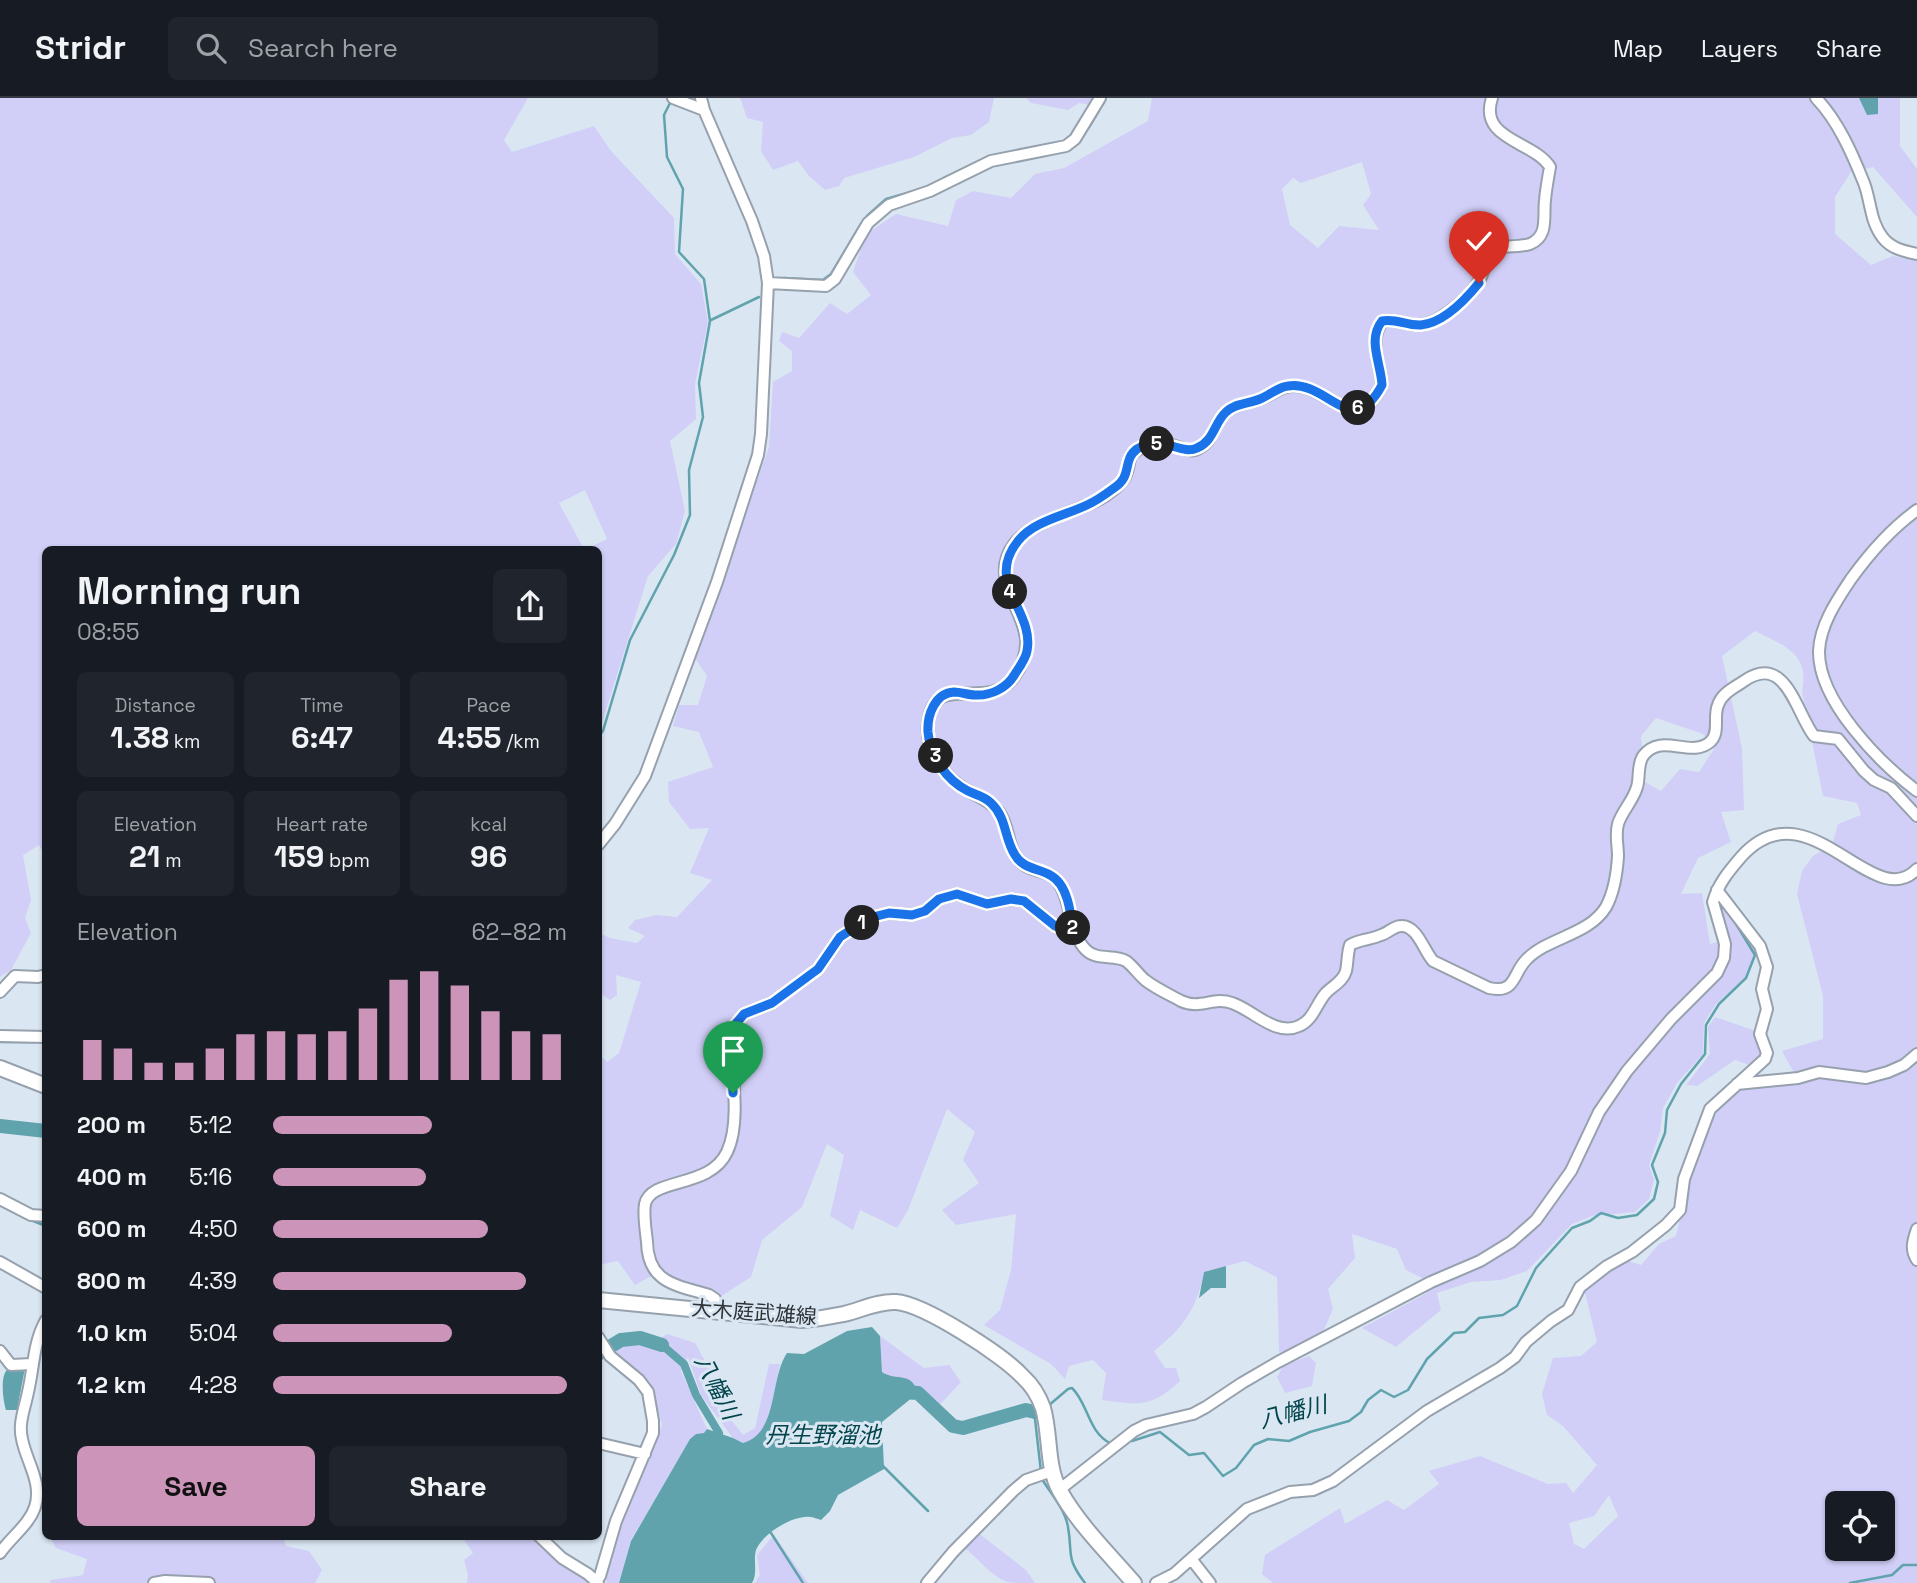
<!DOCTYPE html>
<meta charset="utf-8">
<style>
:root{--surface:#171b24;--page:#20242c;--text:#f1f3f6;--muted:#9ea1a6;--line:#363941;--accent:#cd94b9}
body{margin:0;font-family:"Space Grotesk","Noto Sans JP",sans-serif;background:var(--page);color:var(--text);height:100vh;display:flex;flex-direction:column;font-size:26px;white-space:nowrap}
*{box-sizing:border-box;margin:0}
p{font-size:23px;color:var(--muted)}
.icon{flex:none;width:38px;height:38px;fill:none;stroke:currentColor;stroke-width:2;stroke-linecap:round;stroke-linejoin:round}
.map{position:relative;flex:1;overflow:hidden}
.panel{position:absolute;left:42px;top:448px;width:560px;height:994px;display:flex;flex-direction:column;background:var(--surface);border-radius:10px;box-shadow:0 2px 5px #0004}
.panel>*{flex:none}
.fabs{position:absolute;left:1825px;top:1393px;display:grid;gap:14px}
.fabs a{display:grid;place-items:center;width:70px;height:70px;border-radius:10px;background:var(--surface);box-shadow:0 2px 5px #0004;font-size:35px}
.pin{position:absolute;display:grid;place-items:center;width:60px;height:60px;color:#fff;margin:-72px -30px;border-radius:50% 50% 50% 0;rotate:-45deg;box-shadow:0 0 7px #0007}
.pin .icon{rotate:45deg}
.km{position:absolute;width:35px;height:35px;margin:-18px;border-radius:50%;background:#222;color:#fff;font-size:19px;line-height:35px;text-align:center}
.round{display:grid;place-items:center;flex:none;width:74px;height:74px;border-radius:10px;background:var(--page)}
.overview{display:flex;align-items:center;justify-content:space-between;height:119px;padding:0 35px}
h1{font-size:38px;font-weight:700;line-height:52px}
.metrics{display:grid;grid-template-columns:repeat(3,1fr);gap:10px;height:119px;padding:7px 35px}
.metrics div{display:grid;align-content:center;border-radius:10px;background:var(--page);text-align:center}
.metrics b{font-size:30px;font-weight:700}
.metrics small{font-size:19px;font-weight:400}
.metrics p{font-size:19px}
.chart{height:196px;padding:14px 35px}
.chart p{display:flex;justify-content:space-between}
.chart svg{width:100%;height:126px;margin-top:7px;stroke:var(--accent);stroke-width:6}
.cta{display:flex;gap:14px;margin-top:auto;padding:14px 35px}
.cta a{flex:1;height:80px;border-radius:10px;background:var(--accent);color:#111;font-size:28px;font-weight:700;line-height:80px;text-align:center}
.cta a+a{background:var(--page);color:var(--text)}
ul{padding:0 35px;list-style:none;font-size:23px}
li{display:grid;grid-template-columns:112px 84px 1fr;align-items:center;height:52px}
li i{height:18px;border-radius:9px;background:var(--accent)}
header{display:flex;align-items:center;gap:42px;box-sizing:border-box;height:98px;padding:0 35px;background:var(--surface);border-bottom:2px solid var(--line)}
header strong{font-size:33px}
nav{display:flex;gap:38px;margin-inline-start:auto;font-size:24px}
.search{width:490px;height:63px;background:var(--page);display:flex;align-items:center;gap:18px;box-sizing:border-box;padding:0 24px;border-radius:10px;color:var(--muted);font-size:26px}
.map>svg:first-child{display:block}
.green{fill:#d1cff7;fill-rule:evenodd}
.water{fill:#60a3ad}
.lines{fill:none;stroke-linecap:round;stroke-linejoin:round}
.stream{stroke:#60a3ad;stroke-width:2.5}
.canal{stroke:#60a3ad;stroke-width:8}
.river{stroke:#60a3ad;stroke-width:14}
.minor-casing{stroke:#96a1ad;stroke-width:14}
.major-casing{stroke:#96a1ad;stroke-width:18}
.minor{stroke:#fff;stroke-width:10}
.major{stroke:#fff;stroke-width:14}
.route-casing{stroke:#fff;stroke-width:14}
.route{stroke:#1a73e8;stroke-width:9}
.labels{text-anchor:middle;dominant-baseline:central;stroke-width:6;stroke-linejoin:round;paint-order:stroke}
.street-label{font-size:21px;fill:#2e3338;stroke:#dae7f3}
.water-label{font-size:23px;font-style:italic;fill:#01444b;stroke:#dae7f3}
</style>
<header>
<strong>Stridr</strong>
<div class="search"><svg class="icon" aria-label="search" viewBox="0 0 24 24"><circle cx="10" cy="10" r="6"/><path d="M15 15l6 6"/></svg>Search here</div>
<nav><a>Map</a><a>Layers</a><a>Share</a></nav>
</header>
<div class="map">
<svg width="1917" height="1485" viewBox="0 0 1917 1485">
<rect width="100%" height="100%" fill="#dae7f3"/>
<!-- green -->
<path class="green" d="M0 0H528L504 42 512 54 594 28 611 53 674 120 675 156 701 186 708 224 695 286 696 321 670 343 685 413 676 446 648 478 599 634 598 452 586 451 607 441 585 392 559 405 584 451 46 452 45 758 39 747 23 757 31 802 25 820 31 835 11 872 0 879Z
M740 0H994L989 24 971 37 952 40 914 59 844 80 839 88 825 92 809 78 798 63 773 72 761 53 763 24 747 20Z
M1026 0H1094L1090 7 1079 5 1068 12 1031 5Z
M1152 0H1900V48L1917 71V119L1873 69 1851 74 1835 99V136L1871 167 1893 158 1917 163V1485H1273L1262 1476 1265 1457 1340 1410 1345 1426 1387 1402 1404 1412 1439 1386 1429 1373 1480 1358 1548 1386 1566 1385 1573 1395 1597 1367 1563 1328 1547 1317 1542 1296 1553 1260 1581 1258 1597 1244 1584 1191 1608 1172 1628 1163 1641 1167 1659 1146 1676 1138 1697 1047 1713 1012 1743 987 1798 982 1782 953 1823 941V898L1797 796 1802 773 1813 758 1832 747 1838 726 1861 717 1857 705 1823 698 1802 594C1810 555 1784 548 1755 533L1722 558 1742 650 1744 712 1721 714 1731 744 1698 760 1681 796 1702 795 1710 846 1730 840 1721 812 1726 805 1758 854 1745 879 1716 906 1704 925 1703 956 1677 985 1663 1010 1660 1034 1649 1067 1654 1082 1649 1101 1635 1114 1592 1118 1572 1126 1527 1173 1501 1182 1471 1184 1437 1195 1441 1212 1396 1249 1362 1230 1427 1195 1424 1181 1406 1172 1397 1151 1352 1136 1355 1160 1328 1191 1333 1211 1322 1236 1284 1255 1279 1254 1277 1179 1245 1163 1204 1174C1197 1211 1183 1230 1154 1253L1165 1270H1176L1180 1283C1151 1310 1139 1307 1102 1302L1106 1275 1093 1262 1069 1268 1065 1281 1051 1266 984 1227 1000 1212 1011 1172 1016 1116 956 1127 942 1112 979 1085 963 1062 975 1034 947 1011 908 1112 897 1130 860 1112 853 1132 830 1118 844 1057 827 1046 802 1109 762 1142 751 1179 720 1199 655 1176 635 1187 618 1163 599 1167 598 955 607 964 619 955 641 884 616 877 617 897 610 902 599 894V835L610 840 637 845 645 838 628 830 635 822 657 817 677 819 712 782 690 775 709 730 690 731 669 704 668 684 713 669 699 634 673 628 679 607H698L707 578 695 560 769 349 773 284 792 273V253L779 243 782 234 799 240 830 205 847 216 871 197 853 174 866 136 896 116 948 128 956 102 973 93 1011 100 1035 76 1064 70 1148 23ZM1362 64 1371 96 1363 107 1379 132 1339 128 1318 150 1290 127 1282 91 1293 80 1301 85ZM1656 620 1703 636 1714 651 1699 674 1680 671 1661 693 1645 684 1641 638ZM1609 1397 1618 1418 1584 1451 1574 1446 1569 1425 1594 1418ZM1838 1405H1883V1451H1838Z
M1715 919 1756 933 1761 955 1752 968 1735 962 1697 988 1686 987 1710 956 1708 929Z
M619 1236 660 1241 667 1236 695 1245 710 1272V1294L743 1337 755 1330 769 1266H780C776 1284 770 1332 754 1342 750 1344 746 1344 743 1345L733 1340 701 1297 688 1259 681 1273 707 1331 705 1335 696 1336 690 1341 631 1442 619 1485H607L606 1481 620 1423 662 1327 650 1284 617 1256 610 1243Z
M880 1238 924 1270 949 1267 961 1284 934 1313 915 1299 918 1295 882 1274Z
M1309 1258 1316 1265 1312 1288 1285 1295 1277 1279 1283 1268Z
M977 1434 1026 1472 1035 1485C1027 1485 1014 1485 1007 1484 989 1477 978 1459 963 1449Z
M774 1437 808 1485H755L760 1477 757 1457Z
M50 1438 283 1439 286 1448 309 1453 322 1472 315 1485H50L51 1482 83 1477 87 1461 56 1450Z
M462 1439H535L593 1485H467L468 1477 464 1462 473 1455Z"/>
<!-- water -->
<path class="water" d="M1859 0H1878V16L1867 17Z
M1226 1168V1190H1211L1199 1200 1204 1174Z
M872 1229 880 1238 882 1274C897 1284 911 1272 918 1295L882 1324 884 1371 838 1397 830 1413 821 1422C817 1421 814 1419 810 1419 793 1417 762 1436 756 1452 753 1463 758 1475 752 1485H619L631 1443 690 1341 696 1336 704 1335 707 1331 733 1340 743 1345C779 1334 769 1282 787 1255L804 1256 847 1233Z
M25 1270 17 1312H6C3 1302 0 1279 7 1272 11 1270 20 1270 25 1270Z"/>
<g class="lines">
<!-- stream -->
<path class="stream" d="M1089 29 1098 14
M944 80 963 71
M867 118 886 101 918 92
M784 180 823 182 831 176 861 126
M711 222 759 199
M598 639 603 633 630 542 674 457 690 417 689 372 703 319 699 285 710 223 704 181 679 154 683 91 667 59 664 17 670 5
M0 944H35
M23 1119 46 1128
M1048 1308 1068 1291 1072 1290C1088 1305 1088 1334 1110 1345
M1031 1314 1035 1321 1041 1374
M1132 1343 1160 1334 1189 1357 1204 1355 1223 1378 1236 1370 1254 1347 1268 1341 1289 1343 1310 1334 1349 1323 1361 1314 1368 1302 1381 1292 1394 1299 1408 1292 1427 1261 1454 1235 1465 1234 1479 1220 1503 1217 1517 1208 1536 1170 1572 1130 1590 1123 1601 1115 1618 1120 1637 1117 1654 1101 1658 1084 1652 1067 1665 1035 1667 1012 1681 986 1705 956 1706 927 1719 906 1746 880 1755 857 1733 821
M881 1366 928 1413
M1042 1381C1051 1396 1065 1411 1068 1429 1073 1456 1065 1459 1085 1485
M771 1435 803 1485
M1850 1485 1892 1477 1903 1467H1917"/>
<!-- canal -->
<path class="canal" d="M662 1247 684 1266 696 1297 719 1335"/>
<!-- river -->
<path class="river" d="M0 1028 46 1033
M598 1256 621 1242 640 1240 662 1247
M902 1294 918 1295 953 1328 963 1330 1026 1312 1035 1314"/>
<defs>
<path id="minor" d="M673 0 704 12
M1492 0C1478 42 1534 43 1550 69 1548 80 1546 91 1545 102 1543 119 1549 138 1530 146 1517 150 1504 147 1491 150 1486 160 1485 171 1480 181 1472 198 1439 226 1420 227 1407 228 1396 220 1383 223 1367 242 1381 266 1382 287 1354 342 1330 287 1293 288 1281 288 1274 295 1263 300 1250 306 1235 305 1225 315 1213 327 1213 346 1195 352 1187 354 1183 350 1175 348 1160 342 1143 346 1131 357 1128 365 1129 375 1123 382 1097 418 1023 414 1007 459 993 501 1050 529 1014 579 987 616 934 570 928 626 925 651 944 679 965 691 978 699 989 702 999 714 1011 730 1006 753 1023 766 1034 775 1051 772 1059 785 1073 807 1068 834 1086 852 1097 863 1114 856 1126 863 1133 868 1138 876 1145 882 1155 890 1170 897 1181 903 1201 912 1213 898 1232 905 1253 912 1276 939 1299 928 1313 922 1316 907 1325 896 1332 888 1343 884 1346 873 1348 864 1347 856 1350 847 1360 841 1370 842 1381 837 1388 835 1394 828 1401 828 1417 827 1424 853 1433 863L1489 890C1517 896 1512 875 1527 861 1549 839 1589 837 1606 809 1614 794 1617 775 1618 758 1618 747 1615 737 1618 726 1622 713 1633 703 1637 689 1640 679 1637 667 1643 658 1662 633 1691 662 1711 643 1720 634 1713 618 1718 607 1722 595 1734 590 1744 583 1786 554 1796 615 1814 638L1838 641 1864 673 1874 682 1891 690 1917 718
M1816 0C1838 23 1852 55 1864 85 1871 103 1870 124 1883 140 1892 151 1904 153 1917 156
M768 185 826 188 835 181 868 125 889 107 930 93 991 63 1066 48 1075 41 1100 0
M1917 412C1892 430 1869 456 1851 481 1837 502 1820 527 1819 553 1818 603 1880 665 1917 693
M598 747 615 726 645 678 717 484 758 357 761 336 768 185 764 158 752 123 704 12 701 0
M0 894 15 878 38 879 46 877
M0 938 46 939
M1737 986 1798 980 1819 974 1866 980 1888 974 1904 967 1917 956
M0 1101 31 1117 46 1118
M1917 1131C1913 1143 1910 1151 1917 1162
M0 1164 46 1190
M720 1213 715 1201 709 1197C676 1187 648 1185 647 1144 646 1133 643 1118 645 1106 651 1079 710 1091 727 1054 741 1025 732 975 730 943L733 929 744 916 772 905 818 871 840 839 869 820 889 815 912 817 925 813 939 801 957 796 987 806 1011 801 1024 803 1055 828 1073 834
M0 1253 11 1267 32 1266
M598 1345 645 1356
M1059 1392 1134 1333 1146 1327 1193 1316 1206 1309 1242 1285 1278 1264 1431 1184 1480 1163 1511 1144 1536 1122 1571 1073 1599 1014 1627 973 1671 921 1717 875 1724 860 1725 846 1713 804C1718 786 1729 773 1741 759 1808 684 1873 818 1917 771
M539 1438 562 1460 588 1476 598 1485
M0 1455C11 1439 29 1427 35 1409 43 1385 26 1363 22 1341 18 1325 25 1310 28 1294 34 1269 33 1245 46 1222
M1192 1462 1210 1485
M597 1483 600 1478 616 1423 653 1335V1323L648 1294 639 1282 610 1258 598 1239
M154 1485 165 1483 209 1485
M927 1485 953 1454 1013 1393 1026 1382 1052 1373
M1156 1485 1174 1476 1247 1411 1290 1394 1313 1392 1333 1383 1427 1313 1500 1270 1515 1259 1526 1244 1551 1223 1568 1212 1580 1189 1607 1168 1632 1154 1666 1127 1680 1112 1684 1081 1710 1011 1765 961 1767 955 1760 936 1767 911 1762 891 1767 869 1760 848 1717 792"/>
<path id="major" d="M0 970 46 988
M598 1202 802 1222C816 1221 830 1219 844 1216 861 1212 878 1203 896 1204 924 1206 1003 1257 1023 1279 1032 1287 1039 1299 1043 1310 1051 1338 1046 1368 1060 1393 1079 1427 1109 1456 1134 1485"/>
</defs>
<!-- minor casing -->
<use href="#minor" class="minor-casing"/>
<!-- major casing -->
<use href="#major" class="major-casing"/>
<!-- minor -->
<use href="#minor" class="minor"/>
<!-- major -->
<use href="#major" class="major"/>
</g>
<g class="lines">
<defs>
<path id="route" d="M733 995 730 943 733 929 744 916 772 905 818 871 840 839 869 820 889 815 912 817 925 813 939 801 957 796 987 806 1011 801 1024 803 1055 828 1073 834C1071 816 1068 786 1050 777 1038 770 1023 771 1015 757 1004 740 1007 720 991 705 984 698 976 697 968 693 946 682 930 658 928 634 927 617 935 595 954 594 961 594 968 597 975 597 991 598 1007 590 1015 576 1019 570 1026 560 1027 553 1035 513 984 485 1018 443 1034 423 1064 418 1087 407 1096 403 1106 396 1114 390 1133 378 1122 362 1137 351 1161 335 1181 358 1197 350 1214 343 1214 325 1226 314 1235 305 1248 306 1260 301 1270 297 1278 289 1288 288 1328 282 1352 344 1382 287 1381 265 1367 242 1382 223 1396 220 1407 228 1421 227 1443 225 1466 201 1479 185"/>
</defs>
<!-- route casing -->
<use href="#route" class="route-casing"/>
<!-- route -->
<use href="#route" class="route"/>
</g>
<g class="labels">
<!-- street labels -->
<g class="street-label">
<text transform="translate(754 1214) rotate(4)">大木庭武雄線</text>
</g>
<!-- water labels -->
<g class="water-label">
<text transform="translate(717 1289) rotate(63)">八幡川</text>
<text transform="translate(1293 1314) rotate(-14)">八幡川</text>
<text x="823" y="1337">丹生野溜池</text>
</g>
</g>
</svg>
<div class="fabs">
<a><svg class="icon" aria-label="locate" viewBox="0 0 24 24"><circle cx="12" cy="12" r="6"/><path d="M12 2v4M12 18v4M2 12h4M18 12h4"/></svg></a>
</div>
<div class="pin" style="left:733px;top:995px;background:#1e9e55"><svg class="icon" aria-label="arrive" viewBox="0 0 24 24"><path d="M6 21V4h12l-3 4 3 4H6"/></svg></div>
<div class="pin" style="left:1479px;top:185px;background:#d93025"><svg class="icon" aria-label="check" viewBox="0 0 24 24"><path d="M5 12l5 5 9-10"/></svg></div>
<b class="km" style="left:862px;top:825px">1</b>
<b class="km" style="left:1073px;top:830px">2</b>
<b class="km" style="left:936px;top:658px">3</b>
<b class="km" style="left:1010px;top:494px">4</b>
<b class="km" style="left:1157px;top:346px">5</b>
<b class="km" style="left:1358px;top:310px">6</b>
<section class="panel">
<div class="overview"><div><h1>Morning run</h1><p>08:55</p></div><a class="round"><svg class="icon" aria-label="share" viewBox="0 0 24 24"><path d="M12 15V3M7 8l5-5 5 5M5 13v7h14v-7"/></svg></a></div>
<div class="metrics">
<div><p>Distance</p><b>1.38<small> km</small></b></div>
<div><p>Time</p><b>6:47</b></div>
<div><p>Pace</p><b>4:55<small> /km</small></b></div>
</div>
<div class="metrics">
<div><p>Elevation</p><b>21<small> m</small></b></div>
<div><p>Heart rate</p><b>159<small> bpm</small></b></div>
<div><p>kcal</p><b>96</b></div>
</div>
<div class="chart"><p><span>Elevation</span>62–82 m</p>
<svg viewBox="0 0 160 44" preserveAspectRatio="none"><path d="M5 44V30M15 44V33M25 44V38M35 44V38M45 44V33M55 44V28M65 44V27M75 44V28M85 44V27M95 44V19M105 44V9M115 44V6M125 44V11M135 44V20M145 44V27M155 44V28"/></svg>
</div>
<ul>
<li><b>200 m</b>5:12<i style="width:54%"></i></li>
<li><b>400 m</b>5:16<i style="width:52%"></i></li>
<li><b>600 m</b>4:50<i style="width:73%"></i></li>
<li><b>800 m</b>4:39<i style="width:86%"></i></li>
<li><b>1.0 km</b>5:04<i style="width:61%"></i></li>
<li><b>1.2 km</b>4:28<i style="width:100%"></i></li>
</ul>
<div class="cta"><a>Save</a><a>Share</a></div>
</section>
</div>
